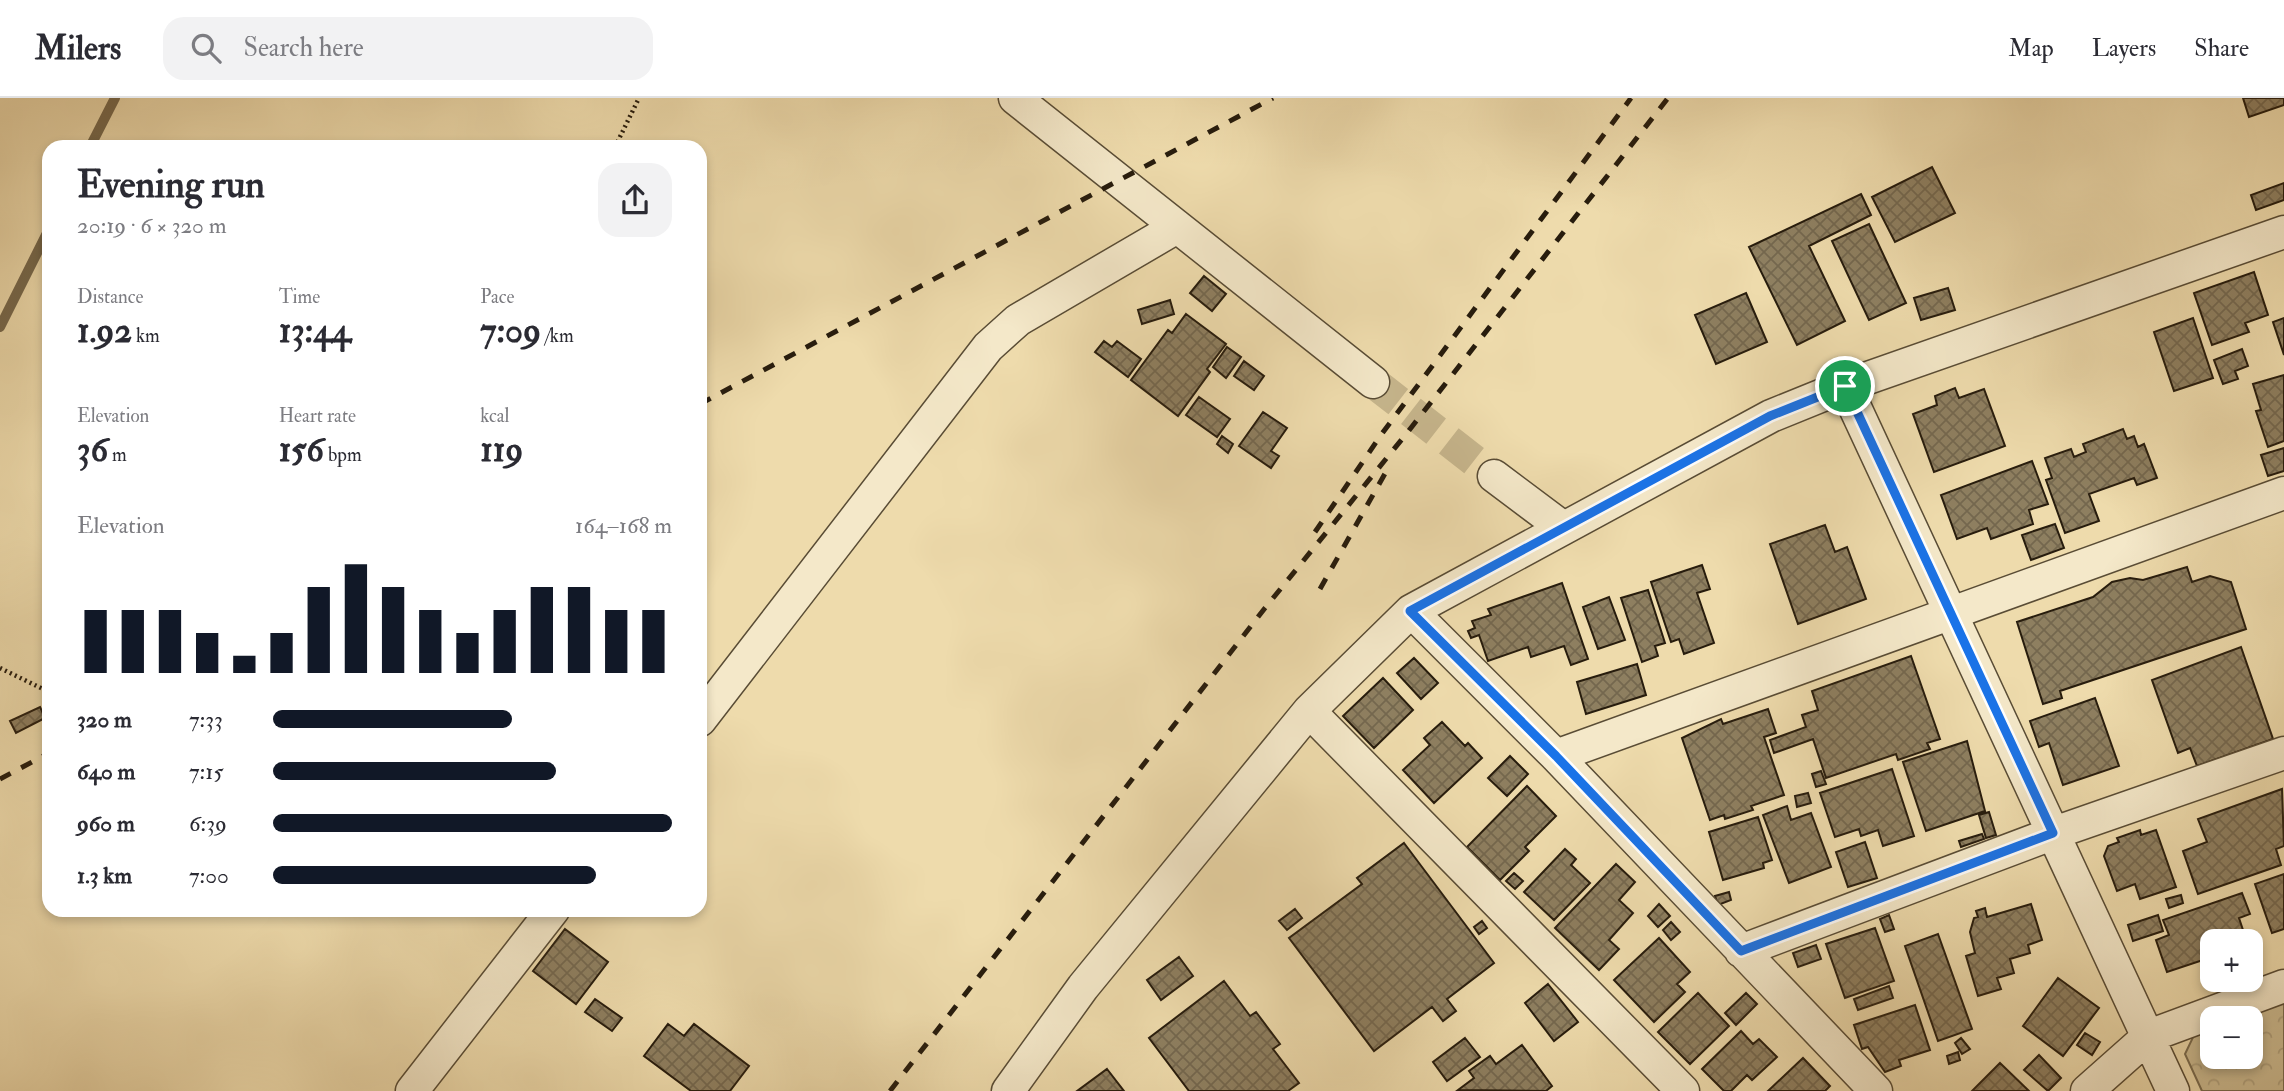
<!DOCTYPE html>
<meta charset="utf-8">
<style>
:root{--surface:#fff;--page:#f2f2f3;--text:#2b2b33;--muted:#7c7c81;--line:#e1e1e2;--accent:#111827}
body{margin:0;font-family:"IM FELL Double Pica",serif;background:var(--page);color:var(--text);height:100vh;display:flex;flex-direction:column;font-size:26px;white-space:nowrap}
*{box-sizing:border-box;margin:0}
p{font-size:23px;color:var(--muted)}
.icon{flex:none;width:38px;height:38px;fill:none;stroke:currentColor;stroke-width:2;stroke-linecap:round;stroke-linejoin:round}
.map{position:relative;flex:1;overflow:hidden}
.drawer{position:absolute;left:42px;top:42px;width:665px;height:777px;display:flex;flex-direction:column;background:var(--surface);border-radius:21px;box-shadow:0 4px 10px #0003}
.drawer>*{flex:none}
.fabs{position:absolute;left:2200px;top:831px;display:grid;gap:14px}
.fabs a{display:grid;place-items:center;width:63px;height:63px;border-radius:14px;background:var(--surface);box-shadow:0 4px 10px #0003;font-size:35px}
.pin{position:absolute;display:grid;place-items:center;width:60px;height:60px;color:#fff;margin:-30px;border:4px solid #fff;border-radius:50%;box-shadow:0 2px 7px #0007}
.round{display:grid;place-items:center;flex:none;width:74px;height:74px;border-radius:21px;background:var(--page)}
.head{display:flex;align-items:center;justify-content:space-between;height:119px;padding:0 35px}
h1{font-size:38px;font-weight:700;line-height:52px}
.figures{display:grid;grid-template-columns:repeat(3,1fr);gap:10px;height:119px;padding:7px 35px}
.figures div{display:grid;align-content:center}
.figures b{font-size:35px;font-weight:700}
.figures small{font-size:19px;font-weight:400}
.figures p{font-size:19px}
.chart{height:196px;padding:14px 35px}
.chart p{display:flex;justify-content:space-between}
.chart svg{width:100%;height:126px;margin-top:7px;stroke:var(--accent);stroke-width:6}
ul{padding:0 35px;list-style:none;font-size:23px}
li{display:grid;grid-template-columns:112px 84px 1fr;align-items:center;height:52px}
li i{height:18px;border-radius:9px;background:var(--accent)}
header{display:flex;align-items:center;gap:42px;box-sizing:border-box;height:98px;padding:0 35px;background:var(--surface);border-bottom:2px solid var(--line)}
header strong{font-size:33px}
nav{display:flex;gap:38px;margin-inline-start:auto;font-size:24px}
.search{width:490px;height:63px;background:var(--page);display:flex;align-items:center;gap:18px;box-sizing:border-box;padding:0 24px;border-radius:21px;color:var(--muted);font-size:26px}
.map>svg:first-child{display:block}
.forest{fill:url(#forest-crowns);stroke:#7a6c4f;stroke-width:2}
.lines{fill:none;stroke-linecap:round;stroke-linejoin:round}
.stream{stroke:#76684c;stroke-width:10}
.building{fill:url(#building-cross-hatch);stroke:#271c0d;stroke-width:2}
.street-tunnel{stroke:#c6b58c;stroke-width:32;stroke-dasharray:32 16;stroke-linecap:butt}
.street-casing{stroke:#594c35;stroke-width:35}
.path{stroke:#271c0d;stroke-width:4.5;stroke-dasharray:2 3.5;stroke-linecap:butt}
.street{stroke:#f4e8c9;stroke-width:32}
.rail{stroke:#271c0d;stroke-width:5;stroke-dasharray:12 12;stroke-linecap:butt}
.route-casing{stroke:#fff;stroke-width:14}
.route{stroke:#1a73e8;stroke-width:9}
</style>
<header>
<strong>Milers</strong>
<div class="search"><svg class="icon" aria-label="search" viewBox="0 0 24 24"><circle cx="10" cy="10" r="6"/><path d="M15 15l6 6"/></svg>Search here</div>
<nav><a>Map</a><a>Layers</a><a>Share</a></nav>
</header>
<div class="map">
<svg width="2284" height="993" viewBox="0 0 2284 993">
<defs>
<pattern id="forest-crowns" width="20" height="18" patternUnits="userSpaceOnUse" patternTransform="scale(1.75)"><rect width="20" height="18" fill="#ccbb91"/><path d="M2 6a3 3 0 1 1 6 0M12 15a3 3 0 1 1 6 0" fill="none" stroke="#afa07c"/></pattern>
<pattern id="building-cross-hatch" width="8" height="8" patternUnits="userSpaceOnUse" patternTransform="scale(1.75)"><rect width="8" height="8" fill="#8e7f60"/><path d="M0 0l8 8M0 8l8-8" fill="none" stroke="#74674e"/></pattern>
</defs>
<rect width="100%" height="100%" fill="#eedbac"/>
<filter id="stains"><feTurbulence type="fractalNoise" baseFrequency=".00286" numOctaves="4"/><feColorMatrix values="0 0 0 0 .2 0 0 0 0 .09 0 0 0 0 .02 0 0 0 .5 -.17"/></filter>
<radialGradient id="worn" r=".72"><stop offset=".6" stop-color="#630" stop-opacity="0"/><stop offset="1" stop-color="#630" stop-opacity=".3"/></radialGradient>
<!-- forest -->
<path class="forest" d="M2284 902V993H2202L2185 956 2196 933 2212 927V959H2250V920H2232Z"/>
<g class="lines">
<!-- stream -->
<path class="stream" d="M90 49 115 0
M0 229 49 131"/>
</g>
<!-- building -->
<path class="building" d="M2243 0H2284V7L2249 19Z
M1932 69 1955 115 1895 144 1872 99Z
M2284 85V102L2256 112 2251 97Z
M1861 96 1871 117 1809 148 1845 223 1797 247 1749 149Z
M1869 126 1906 205 1869 222 1832 143Z
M2254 174 2268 217 2245 225 2249 234 2212 247 2194 195Z
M1204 178 1226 196 1212 213 1190 195Z
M1948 190 1955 212 1921 222 1914 200Z
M1746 195 1767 244 1716 266 1695 217Z
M1170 202 1174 216 1142 226 1138 212Z
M1186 216 1226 246 1207 271 1210 274 1178 318 1131 282 1168 232 1172 235Z
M2193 220 2213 280 2174 293 2154 234Z
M2284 220V257L2273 224Z
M1104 243 1112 249 1117 243 1141 261 1128 279 1095 254Z
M1227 249 1241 259 1226 280 1213 269Z
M2242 251 2248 268 2235 273 2238 281 2223 286 2214 262Z
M1244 263 1264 278 1254 292 1234 278Z
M2284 277V343L2268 349 2256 313 2261 312 2253 286Z
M1955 290 1959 300 1984 291 2005 348 1934 374 1913 316 1937 307 1935 298Z
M1199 299 1230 321 1217 339 1186 317Z
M1263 314 1287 330 1271 353 1279 358 1271 370 1239 348Z
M2123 331 2127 341 2134 338 2138 349 2144 346 2157 380 2137 387 2134 380 2089 396 2099 423 2065 435 2046 382 2052 380 2045 360 2071 351 2074 359 2086 354 2083 346Z
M1222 338 1233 346 1228 355 1217 346Z
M2284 350V373L2268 378 2261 357Z
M2032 363 2048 406 2029 412 2033 426 1991 441 1987 430 1957 441 1941 397Z
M2055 426 2064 450 2031 462 2022 437Z
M1825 427 1835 454 1847 449 1866 501 1798 526 1770 446Z
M1702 467 1710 491 1697 495 1714 545 1684 556 1679 541 1671 544 1651 484Z
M2187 469 2192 484 2210 478 2231 484 2246 531 2060 593 2062 600 2043 606 2017 524 2093 499 2112 484 2130 480 2143 482Z
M1562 485 1588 561 1571 567 1564 548 1531 559 1528 549 1488 563 1479 537 1471 540 1468 533 1475 530 1472 523 1491 517 1488 511Z
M1648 492 1665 545 1655 548 1658 558 1642 564 1621 500Z
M1609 499 1625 542 1598 551 1583 509Z
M2241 549 2273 641 2197 668 2190 650 2178 655 2152 582Z
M1911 558 1940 641 1927 645 1930 651 1898 662 1896 656 1826 680 1813 641 1774 655 1770 642 1806 629 1802 617 1818 612 1812 593Z
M1414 560 1438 585 1421 601 1397 575Z
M1637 566 1646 597 1586 616 1577 584Z
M1383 580 1413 612 1374 650 1343 618Z
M2095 600 2119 668 2063 687 2049 645 2039 649 2030 623Z
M40 609 45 620 16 635 10 623Z
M1768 611 1776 635 1764 639 1784 697 1751 708 1753 712 1725 721 1724 717 1710 722 1682 640 1721 621 1723 626Z
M1442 624 1465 648 1468 645 1482 660 1434 705 1403 672 1430 647 1424 640Z
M1967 643 1985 713 1926 733 1903 664Z
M1510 658 1528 676 1507 698 1488 680Z
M1892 671 1914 738 1883 748 1878 732 1861 738 1859 731 1835 739 1820 695Z
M1821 673 1826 686 1816 689 1812 676Z
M1527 688 1556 718 1525 749 1529 753 1500 782 1467 749Z
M2282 691 2284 748 2276 751 2281 767 2198 796 2183 753 2207 744 2198 721Z
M1808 695 1811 705 1797 709 1795 698Z
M1787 708 1791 722 1811 715 1831 769 1789 785 1763 717Z
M1989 714 1996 737 1986 740 1979 717Z
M1758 719 1772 762 1763 765 1764 770 1723 782 1709 734Z
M2140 732 2141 737 2156 732 2176 789 2140 801 2135 786 2117 793 2104 758 2108 748 2119 744 2117 740Z
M1982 736 1984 741 1961 749 1959 743Z
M1865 744 1877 780 1848 789 1836 754Z
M1404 745 1494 865 1447 901 1456 913 1443 923 1432 909 1374 953 1289 840 1362 786 1357 780Z
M1565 751 1576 761 1571 767 1590 785 1554 822 1524 794Z
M1616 766 1635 784 1619 802 1633 815 1609 842 1619 851 1599 872 1555 830Z
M1514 775 1523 783 1515 791 1506 783Z
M2284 776V831L2272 835 2255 786Z
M1729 794 1731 802 1718 807 1715 798Z
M2242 795 2250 816 2239 820 2247 844H2212V859L2167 874 2156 842 2169 837 2163 822Z
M2181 797 2183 805 2169 810 2166 801Z
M1659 806 1670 818 1658 829 1648 818Z
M2031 806 2042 842 2028 847 2030 855 2010 861 2014 875 1997 880 2001 891 1978 898 1966 858 1975 855 1970 834 1974 820 1978 819 1976 813 1985 810 1987 819Z
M1295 811 1302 820 1287 832 1279 823Z
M1889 817 1894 831 1885 834 1880 821Z
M2158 817 2163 833 2133 843 2128 827Z
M1482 823 1487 830 1479 836 1474 829Z
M1671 824 1680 834 1671 842 1663 832Z
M1875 830 1894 883 1845 900 1826 846Z
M565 831 608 864 576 906 533 873Z
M1938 836 1972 931 1938 943 1905 848Z
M1659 840 1690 874 1677 886 1685 894 1654 924 1614 882Z
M1816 847 1821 861 1798 869 1793 855Z
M1179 859 1193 878 1161 902 1147 882Z
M2058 880 2099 910 2063 958 2023 928Z
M1224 883 1250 918 1256 914 1280 946 1273 951 1299 985 1288 993H1189L1149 940Z
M1548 886 1578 924 1554 943 1525 905Z
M1889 888 1893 900 1858 912 1854 901Z
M1698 895 1729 928 1690 966 1658 934Z
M1746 895 1757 906 1736 927 1725 915Z
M595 901 622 920 612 933 585 914Z
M1915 907 1930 952 1899 962 1901 968 1885 974 1868 949 1862 951 1854 927Z
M668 926 684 938 694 926 749 968 730 993H691L644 958Z
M1741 933 1753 946 1759 941 1777 959 1752 982 1747 977 1731 993H1724L1702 971Z
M2085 935 2100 944 2092 957 2077 947Z
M1465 940 1480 959 1447 983 1433 964Z
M1961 940 1970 951 1962 956 1955 945Z
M1522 947 1552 988 1546 993 1458 992 1474 980 1469 973 1490 958 1496 966Z
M1958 954 1960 962 1949 966 1947 958Z
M2039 957 2061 980 2048 993 2024 972Z
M1803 960 1830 988 1825 993H1768Z
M2000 965 2029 993H1972Z
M1107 971 1124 993H1077Z"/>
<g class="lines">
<!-- street-tunnel -->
<path class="street-tunnel" d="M1373 284 1494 378"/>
<defs>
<path id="street" d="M1015 0 1373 284
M1845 288 2173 993
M1494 378 1562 429
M1411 513 1556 658 1876 993
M1309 613 1683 993
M700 622 988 249 1018 222 1177 129
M1556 658 2284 395
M1741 853 2054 735 2284 655
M412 993 553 812
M1008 993 1083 889 1309 613 1411 513 1771 318 1845 288 2284 134
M2087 993 2149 938 2284 888"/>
</defs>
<!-- street casing -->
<use href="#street" class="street-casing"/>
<!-- path -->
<path class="path" d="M615 49 639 0
M0 570 49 594"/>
<!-- street -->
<use href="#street" class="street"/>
<!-- rail -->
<path class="rail" d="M700 306 1273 0
M1315 434 1381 337 1631 0
M1320 491 1387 372
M0 681 49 655
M890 993 1265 510 1407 335 1668 0"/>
</g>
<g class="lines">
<defs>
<path id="route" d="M1845 288 2053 735 1741 853 1556 658 1410 513 1770 318Z"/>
</defs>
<!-- route casing -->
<use href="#route" class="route-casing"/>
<!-- route -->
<use href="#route" class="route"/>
</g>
<rect width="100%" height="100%" filter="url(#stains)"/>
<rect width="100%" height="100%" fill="url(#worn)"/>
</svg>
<div class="fabs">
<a>+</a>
<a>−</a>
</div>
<div class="pin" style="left:1845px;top:288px;background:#1e9e55"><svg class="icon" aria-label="arrive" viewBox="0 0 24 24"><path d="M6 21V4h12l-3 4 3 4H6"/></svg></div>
<section class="drawer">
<div class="head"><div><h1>Evening run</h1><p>20:19 · 6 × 320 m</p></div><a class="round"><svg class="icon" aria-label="share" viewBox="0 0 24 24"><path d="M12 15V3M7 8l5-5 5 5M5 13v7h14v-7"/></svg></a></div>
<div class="figures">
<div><p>Distance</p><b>1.92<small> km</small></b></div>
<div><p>Time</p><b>13:44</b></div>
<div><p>Pace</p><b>7:09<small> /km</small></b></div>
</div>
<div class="figures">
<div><p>Elevation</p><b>36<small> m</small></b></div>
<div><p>Heart rate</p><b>156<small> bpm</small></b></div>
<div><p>kcal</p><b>119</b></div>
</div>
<div class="chart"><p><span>Elevation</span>164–168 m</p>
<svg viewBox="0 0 160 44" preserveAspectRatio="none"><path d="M5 44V22M15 44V22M25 44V22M35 44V30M45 44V38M55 44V30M65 44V14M75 44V6M85 44V14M95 44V22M105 44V30M115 44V22M125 44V14M135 44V14M145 44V22M155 44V22"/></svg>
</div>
<ul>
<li><b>320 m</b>7:33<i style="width:60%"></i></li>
<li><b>640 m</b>7:15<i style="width:71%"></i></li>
<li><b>960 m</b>6:39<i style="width:100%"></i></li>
<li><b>1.3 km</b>7:00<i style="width:81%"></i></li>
</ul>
</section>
</div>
